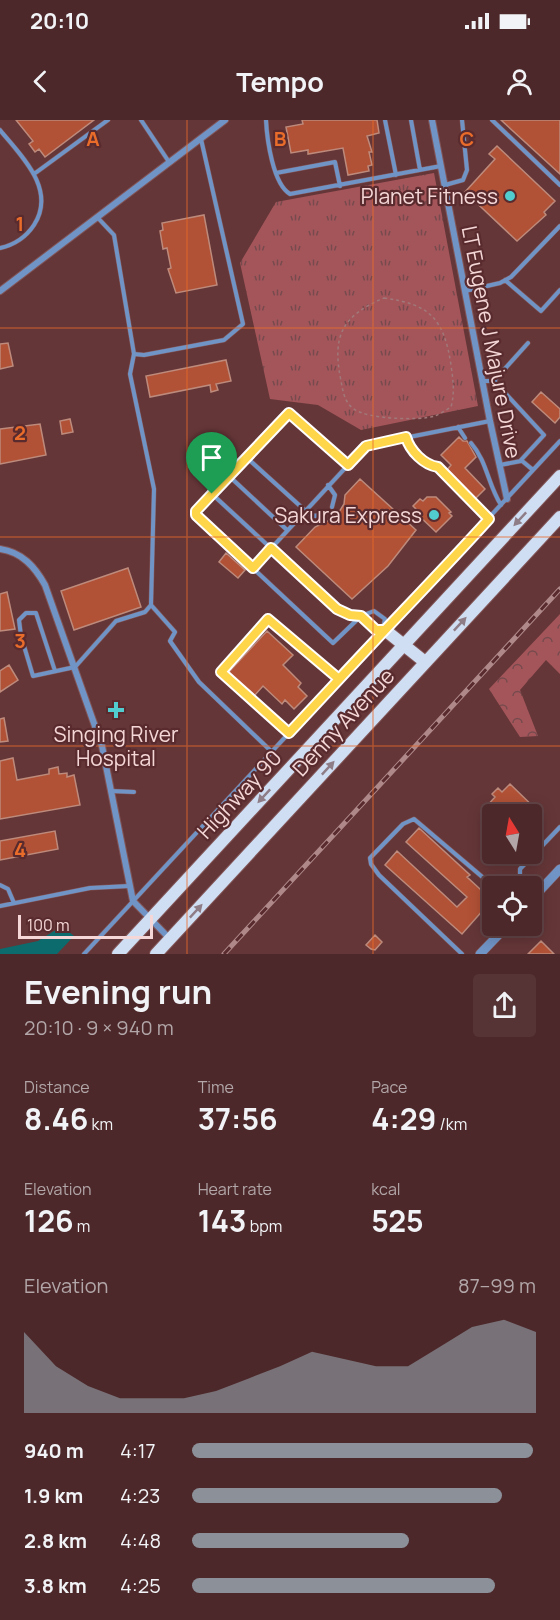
<!DOCTYPE html>
<meta charset="utf-8">
<style>
:root{--surface:#4c282a;--page:#563436;--text:#f1f3f6;--muted:#b2a6a8;--line:#634447;--accent:#8c9099}
body{margin:0;font-family:Manrope,sans-serif;background:var(--page);color:var(--text);height:100vh;display:flex;flex-direction:column;font-size:22px;white-space:nowrap}
*{box-sizing:border-box;margin:0}
p{font-size:20px;color:var(--muted)}
.icon{flex:none;width:33px;height:33px;fill:none;stroke:currentColor;stroke-width:2;stroke-linecap:round;stroke-linejoin:round}
.map{position:relative;height:834px;overflow:hidden}
.sheet{display:flex;flex-direction:column;background:var(--surface);flex:1}
.sheet>*{flex:none}
.needle{width:39px;rotate:349deg}
.fabs{position:absolute;left:482px;top:684px;display:grid;gap:12px}
.fabs a{display:grid;place-items:center;width:60px;height:60px;border-radius:6px;background:var(--surface);box-shadow:0 3px 15px #0003,0 0 0 2px var(--line);font-size:30px}
.scale{position:absolute;left:18px;bottom:15px;width:135px;box-sizing:border-box;padding-left:6px;border:3px solid #f5d7d7;border-top:0;font-size:16px;line-height:21px;white-space:nowrap;color:#f5d7d7;-webkit-text-stroke:4px #592b2e;paint-order:stroke}
.pin{position:absolute;display:grid;place-items:center;width:51px;height:51px;color:#fff;margin:-62px -26px;border-radius:50% 50% 50% 0;rotate:-45deg;box-shadow:0 0 6px #0007}
.pin .icon{rotate:45deg}
.round{display:grid;place-items:center;flex:none;width:63px;height:63px;border-radius:6px;background:var(--page)}
.headline{display:flex;align-items:center;justify-content:space-between;height:102px;padding:0 24px}
h1{font-size:33px;font-weight:700;line-height:45px}
.metrics{display:grid;grid-template-columns:repeat(3,1fr);gap:9px;height:102px;padding:6px 24px}
.metrics div{display:grid;align-content:center}
.metrics b{font-size:30px;font-weight:700}
.metrics small{font-size:16px;font-weight:400}
.metrics p{font-size:16px}
.chart{height:168px;padding:12px 24px}
.chart p{display:flex;justify-content:space-between}
.chart svg{width:100%;height:108px;margin-top:6px;fill:var(--accent);opacity:.7}
ul{padding:0 24px;list-style:none;font-size:20px}
li{display:grid;grid-template-columns:96px 72px 1fr;align-items:center;height:45px}
li i{height:15px;border-radius:8px;background:var(--accent)}
.status{display:flex;justify-content:space-between;align-items:center;height:42px;padding:0 30px;background:var(--surface);direction:ltr}
.status svg{height:16px;fill:currentColor}
header{display:flex;justify-content:space-between;align-items:center;height:78px;padding:0 24px;background:var(--surface);font-size:27px;font-weight:700}
.map>svg:first-child{display:block}
.grass{fill:url(#grass-tufts)}
.forest{fill:url(#forest-crowns)}
.water{fill:#0c6b6d}
.building{fill:#b15136;stroke:#bd8a7b;stroke-width:1.5}
.lines{fill:none;stroke-linecap:round;stroke-linejoin:round}
.service-casing{stroke:#825658;stroke-width:5}
.minor-casing{stroke:#825658;stroke-width:8}
.tertiary-casing{stroke:#825658;stroke-width:10}
.primary-casing{stroke:#825658;stroke-width:14}
.path{stroke:#a07879;stroke-width:1.5;stroke-dasharray:3 3;stroke-linecap:butt}
.service{stroke:#7094c6;stroke-width:4}
.minor{stroke:#7094c6;stroke-width:6}
.tertiary{stroke:#7094c6;stroke-width:9}
.primary{stroke:#cfdef3;stroke-width:12}
.rail-casing{stroke:#af898a;stroke-width:5}
.rail{stroke:#592b2e;stroke-width:3;stroke-dasharray:9;stroke-linecap:butt}
.oneway{fill:#8e7c87}
.route-casing{stroke:#fff;stroke-width:12}
.route{stroke:#ffd54a;stroke-width:8}
.grid{fill:none;stroke:#ea6c2a;stroke-width:1.5;stroke-opacity:0.55}
.poi-dot{fill:#52cdcf;stroke:#592b2e;stroke-width:2}
.labels{text-anchor:middle;dominant-baseline:central;stroke-width:4.5;stroke-linejoin:round;paint-order:stroke}
.poi-label{font-size:21px;fill:#f5d7d7;stroke:#592b2e;text-anchor:end}
.street-label{font-size:21px;fill:#f5d7d7;stroke:#592b2e}
.grid-label{font-size:20px;text-anchor:middle;font-weight:bold;fill:#ea6c2a;stroke:#592b2e;stroke-width:4.5;stroke-linejoin:round;paint-order:stroke}
</style>
<div class="status"><b>20:10</b><svg viewBox="0 0 49 12"><path d="M0 12V9h3v3zM5 12V6h3v6zM10 12V3h3v9zM15 12V0h3v12zM26 1h20v11H26zM47 4h2v5h-2z"/></svg></div>
<header><svg class="icon" aria-label="back" viewBox="0 0 24 24"><path d="M15 5l-7 7 7 7"/></svg>Tempo<svg class="icon" aria-label="person" viewBox="0 0 24 24"><circle cx="12" cy="8" r="4"/><path d="M4 21q1-7 8-7t8 7"/></svg></header>
<div class="map">
<svg width="560" height="834" viewBox="0 0 560 834">
<defs>
<pattern id="grass-tufts" width="24" height="20" patternUnits="userSpaceOnUse" patternTransform="scale(1.5)"><rect width="24" height="20" fill="#a4555a"/><path d="M3 7l-1-3M5 7V3M7 7l1-3M15 17l-1-3M17 17v-4M19 17l1-3" fill="none" stroke="#774a4d"/></pattern>
<pattern id="forest-crowns" width="20" height="18" patternUnits="userSpaceOnUse" patternTransform="scale(1.5)"><rect width="20" height="18" fill="#a4555a"/><path d="M2 6a3 3 0 1 1 6 0M12 15a3 3 0 1 1 6 0" fill="none" stroke="#774a4d"/></pattern>
</defs>
<rect width="100%" height="100%" fill="#653638"/>
<!-- grass -->
<path class="grass" d="M434 53 478 286 361 310 318 285 270 279 240 143 276 82Z"/>
<!-- forest -->
<path class="forest" d="M560 494V554L546 540 520 570 538 616 520 617 489 569Z"/>
<!-- water -->
<path class="water" d="M62 806 74 816 57 834H0V829L38 821Z"/>
<!-- building -->
<path class="building" d="M16 0H94L45 37 39 29 35 32 29 24 33 21Z
M302 0H377L379 13 367 16 372 32H369L372 45 368 46 369 51 348 55 343 28 308 34V30L291 33 286 7 303 4Z
M501 0H560V54Z
M497 26 555 81 544 92 546 95 517 121 465 72 495 39 489 34Z
M204 95 217 165 176 173 168 149 171 148 167 128 163 129 160 111 163 110 162 103Z
M8 223 13 246 0 249V224Z
M226 240 231 261 216 264 218 270 211 272 210 265 150 277 146 256Z
M541 272 560 289V297L555 303 532 282Z
M70 299 73 312 62 314 60 301Z
M40 304 46 335 0 344V309Z
M459 317 463 321H467L476 337 465 348 485 369 475 379 447 350 451 345 441 335Z
M360 359 416 410 388 446 352 479 296 427 315 407 336 397 344 384 345 375Z
M427 377H436L451 392 449 393 452 396 436 412 414 391 416 389 413 386 420 379 423 381Z
M226 433 245 450 238 458 219 442Z
M128 448 141 487 74 510 61 471Z
M7 472 15 509 0 511V474Z
M267 511 293 535 283 545 301 563 298 567 307 576 294 589 285 580 282 584 263 566 254 576 228 553Z
M9 545 18 560 0 572V551Z
M4 598 8 621 0 622V599Z
M13 638 17 660 49 654V649L58 647 59 654 67 653V657L74 655 80 685 0 699V641Z
M510 664 543 696 531 709V694H493L486 687 495 677 492 674 498 668 502 672Z
M419 708 470 755 467 757 492 780 462 814 385 745 397 731 457 787 467 777 406 722Z
M55 711 58 729 0 740V721Z
M375 815 382 822 375 830 371 829 366 825Z
M541 821 554 834H528Z"/>
<g class="lines">
<defs>
<path id="service" d="M141 0 169 42
M266 0C267 20 273 64 290 74L441 46
M385 0 396 55
M411 0 420 50
M492 0 560 65
M0 10C21 36 57 69 34 105 26 117 14 125 0 128
M276 53 335 42 340 66
M34 54 108 0
M445 65 463 60 467 50 462 0
M97 97 114 115 134 234 144 235 224 220 243 204 201 19
M505 160 541 191 560 170
M465 171 500 163 511 157 560 106
M483 261H494L544 315 521 340 533 350
M494 261 528 223
M458 307 465 318
M406 317C410 331 424 345 438 347L489 399
M471 323C487 341 488 365 501 385
M246 337 309 394 315 396 325 393
M348 344 369 325 490 301
M500 345 521 341
M229 356 287 410
M328 365 335 375 332 387
M212 374 337 489 350 495 360 496
M253 448 348 345 292 294H287L196 391V395L333 523 361 496
M151 485 175 512 170 521 199 562 272 632
M374 491 385 499 383 508 376 510 361 496Z
M55 551 36 493H26L19 500 21 516 33 556 75 547 116 501 145 492 151 485 154 369 130 254 134 234
M289 613 221 552 269 499 339 559
M111 671 134 672
M0 765 8 769 14 783
M527 766 520 759V749L560 707
M0 786 90 768 129 766
M84 834 560 321
M462 834 379 755 371 744 370 738 403 704 414 699 493 766"/>
<path id="minor" d="M432 0 490 301 507 379
M0 171 225 0
M0 429C22 432 35 447 45 465L102 626 133 781 170 819"/>
<path id="tertiary" d="M531 780 560 749
M480 834 507 806"/>
<path id="primary" d="M385 510 425 542
M118 834 560 356
M156 834 560 397"/>
</defs>
<!-- service casing -->
<use href="#service" class="service-casing"/>
<!-- minor casing -->
<use href="#minor" class="minor-casing"/>
<!-- tertiary casing -->
<use href="#tertiary" class="tertiary-casing"/>
<!-- primary casing -->
<use href="#primary" class="primary-casing"/>
<!-- path -->
<path class="path" d="M384 178C430 184 444 199 451 245 453 260 455 272 451 287 446 290 440 294 435 296 419 301 367 299 354 289 344 282 343 271 341 261 332 217 341 196 384 178Z"/>
<!-- service -->
<use href="#service" class="service"/>
<!-- minor -->
<use href="#minor" class="minor"/>
<!-- tertiary -->
<use href="#tertiary" class="tertiary"/>
<!-- primary -->
<use href="#primary" class="primary"/>
<defs>
<path id="rail" d="M224 834 560 469"/>
</defs>
<!-- rail casing -->
<use href="#rail" class="rail-casing"/>
<!-- rail -->
<use href="#rail" class="rail"/>
</g>
<!-- one-way arrows -->
<defs><path id="oneway-solid" d="M-6-.8H1V-3.2L6.5 0L1 3.2V.8H-6Z" transform="scale(1.5)"/></defs>
<g class="oneway">
<use href="#oneway-solid" transform="translate(520 399) rotate(133)"/>
<use href="#oneway-solid" transform="translate(460 504) rotate(-47)"/>
<use href="#oneway-solid" transform="translate(328 648) rotate(-47)"/>
<use href="#oneway-solid" transform="translate(264 676) rotate(133)"/>
<use href="#oneway-solid" transform="translate(196 791) rotate(-47)"/>
</g>
<g class="lines">
<defs>
<path id="route" d="M212 374 196 391V395L253 448 271 428 337 489 350 495 361 496 376 510H385L289 613 221 552 268 499 339 559C389 505 440 453 489 399L438 347C424 345 410 331 406 317L366 326 348 345 289 293 212 374"/>
</defs>
<!-- route casing -->
<use href="#route" class="route-casing"/>
<!-- route -->
<use href="#route" class="route"/>
</g>
<!-- grid -->
<path class="grid" d="M187 0V834M373 0V834M0 208H560M0 417H560M0 626H560"/>
<!-- markers -->
<g class="poi-dot">
<circle cx="510" cy="76" r="6"/>
<circle cx="434" cy="395" r="6"/>
<path d="M113 581h6v6h6v6h-6v6h-6v-6h-6v-6h6z"/>
</g>
<g class="labels">
<!-- poi labels -->
<g class="poi-label">
<text x="498" y="76">Planet Fitness</text>
<text x="422" y="395">Sakura Express</text>
<text x="116" y="614" text-anchor="middle">Singing River<tspan x="116" dy="24">Hospital</tspan></text>
</g>
<!-- street labels -->
<g class="street-label">
<text transform="translate(492 222) rotate(79)">LT Eugene J Majure Drive</text>
<text transform="translate(343 602) rotate(-47)">Denny Avenue</text>
<text transform="translate(239 674) rotate(-47)">Highway 90</text>
</g>
</g>
<g class="grid-label">
<text x="93" y="26">A</text>
<text x="280" y="26">B</text>
<text x="467" y="26">C</text>
<text x="20" y="111">1</text>
<text x="20" y="320">2</text>
<text x="20" y="528">3</text>
<text x="20" y="737">4</text>
</g>
</svg>
<div class="fabs">
<a><svg class="needle" viewBox="-14 -14 28 28"><path d="M0-13l5 13h-10z" fill="#e53935"/><path d="M0 13l5-13h-10z" fill="#b2a6a8"/></svg></a>
<a><svg class="icon" aria-label="locate" viewBox="0 0 24 24"><circle cx="12" cy="12" r="6"/><path d="M12 2v4M12 18v4M2 12h4M18 12h4"/></svg></a>
</div>
<div class="scale">100 m</div>
<div class="pin" style="left:212px;top:374px;background:#1e9e55"><svg class="icon" aria-label="arrive" viewBox="0 0 24 24"><path d="M6 21V4h12l-3 4 3 4H6"/></svg></div>
</div>
<section class="sheet">
<div class="headline"><div><h1>Evening run</h1><p>20:10 · 9 × 940 m</p></div><a class="round"><svg class="icon" aria-label="share" viewBox="0 0 24 24"><path d="M12 15V3M7 8l5-5 5 5M5 13v7h14v-7"/></svg></a></div>
<div class="metrics">
<div><p>Distance</p><b>8.46<small> km</small></b></div>
<div><p>Time</p><b>37:56</b></div>
<div><p>Pace</p><b>4:29<small> /km</small></b></div>
</div>
<div class="metrics">
<div><p>Elevation</p><b>126<small> m</small></b></div>
<div><p>Heart rate</p><b>143<small> bpm</small></b></div>
<div><p>kcal</p><b>525</b></div>
</div>
<div class="chart"><p><span>Elevation</span>87–99 m</p>
<svg viewBox="0 0 160 44" preserveAspectRatio="none"><path d="M0 44V11L10 25L20 33L30 38L40 38L50 38L60 35L70 30L80 25L90 19L100 22L110 25L120 25L130 17L140 9L150 6L160 11V44z"/></svg>
</div>
<ul>
<li><b>940 m</b>4:17<i style="width:99%"></i></li>
<li><b>1.9 km</b>4:23<i style="width:90%"></i></li>
<li><b>2.8 km</b>4:48<i style="width:63%"></i></li>
<li><b>3.8 km</b>4:25<i style="width:88%"></i></li>
</ul>
</section>
